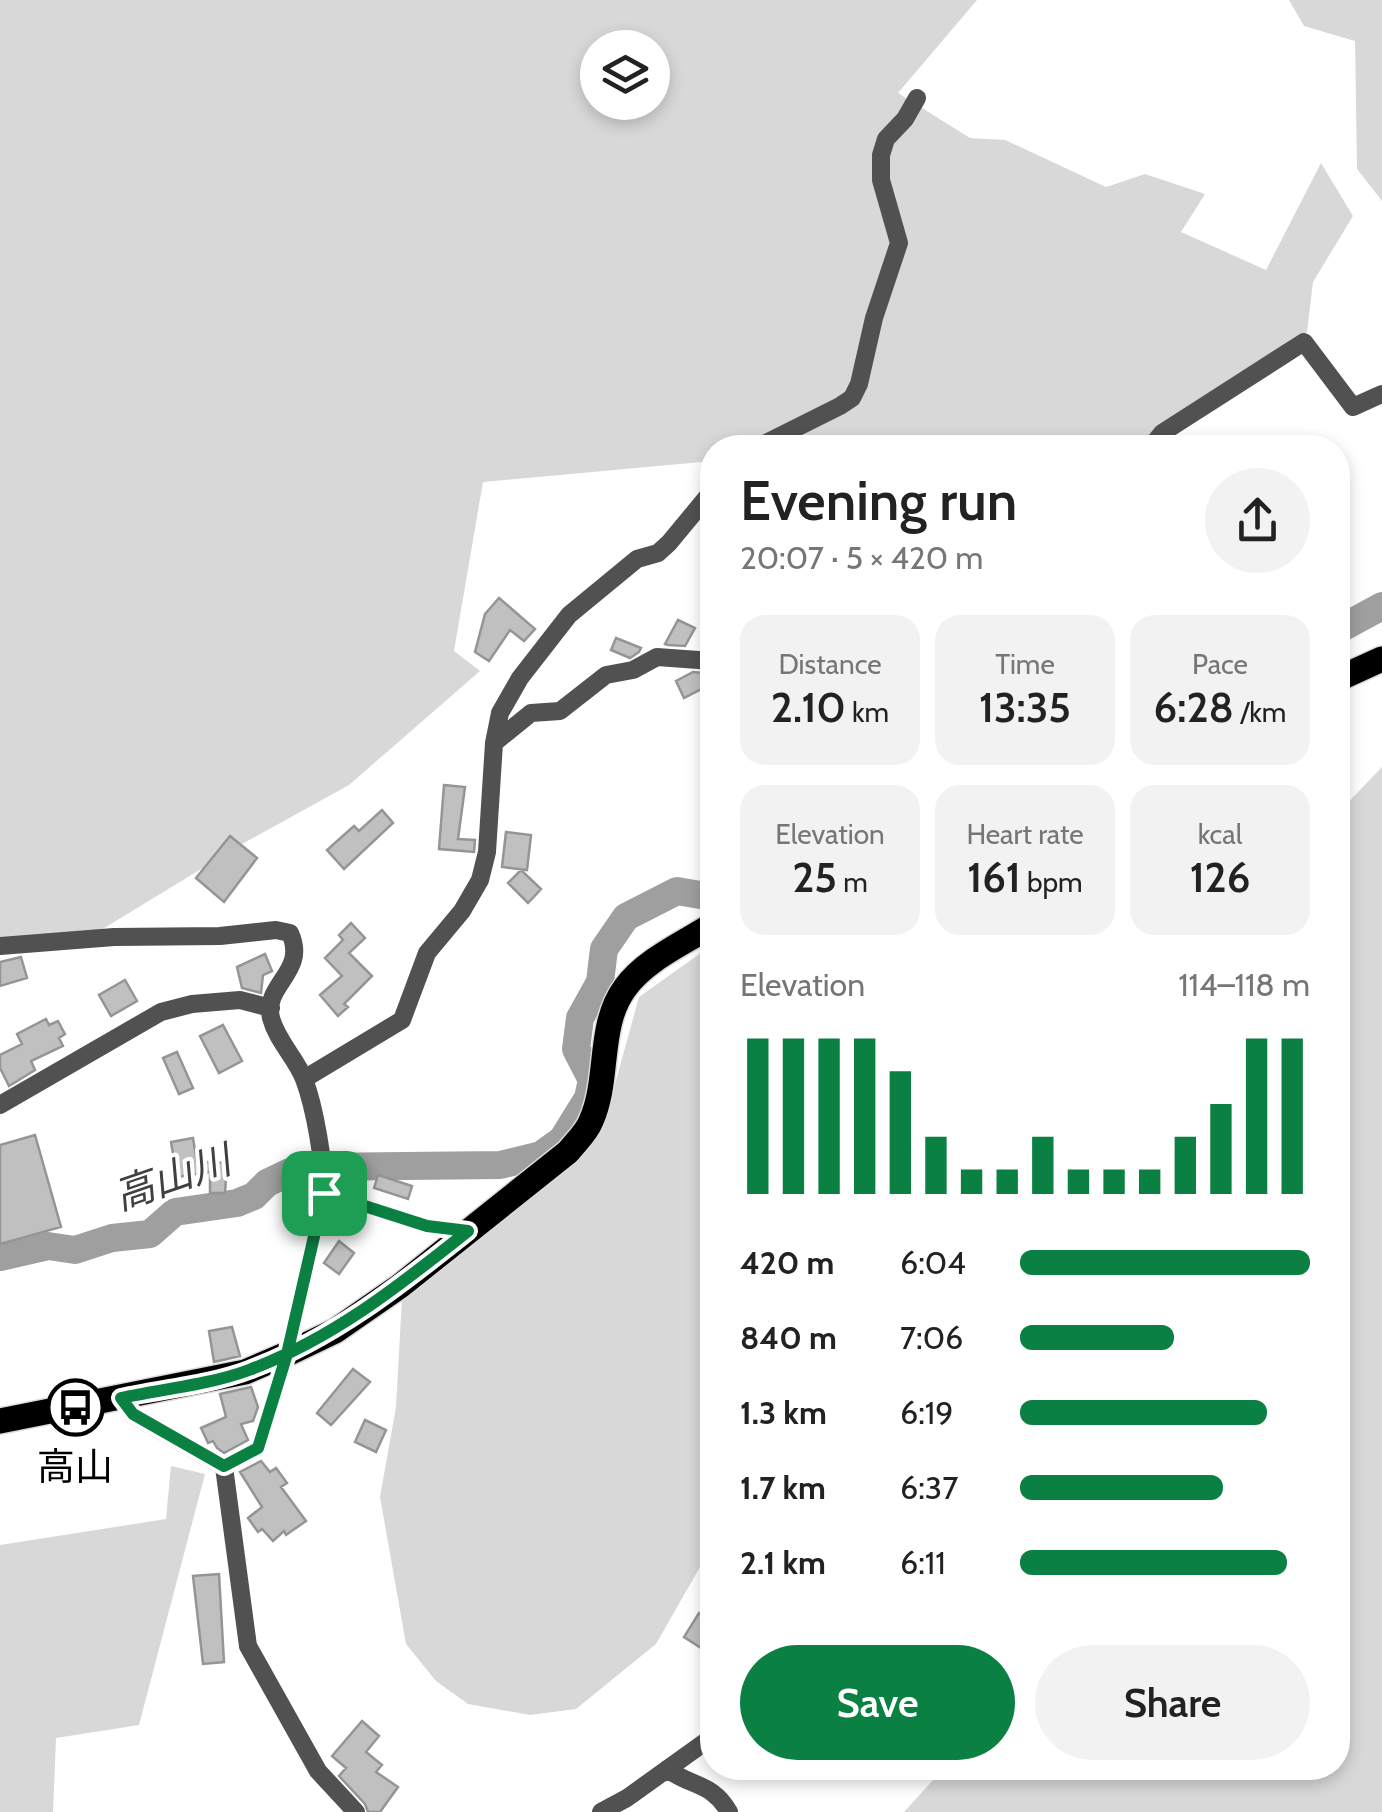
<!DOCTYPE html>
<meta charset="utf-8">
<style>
:root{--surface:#fff;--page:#f2f2f2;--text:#222;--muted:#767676;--accent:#0b8043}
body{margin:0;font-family:Cabin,"Noto Sans JP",sans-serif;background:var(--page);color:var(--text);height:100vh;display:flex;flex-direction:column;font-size:38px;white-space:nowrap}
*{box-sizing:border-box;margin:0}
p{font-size:32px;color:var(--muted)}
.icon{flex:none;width:55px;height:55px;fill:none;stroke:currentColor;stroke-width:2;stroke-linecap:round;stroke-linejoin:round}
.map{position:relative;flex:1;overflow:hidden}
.drawer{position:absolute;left:700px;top:435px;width:650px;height:1345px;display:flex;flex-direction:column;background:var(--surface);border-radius:40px;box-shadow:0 5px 15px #0003}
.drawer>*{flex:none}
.buttons{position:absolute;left:580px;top:30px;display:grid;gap:20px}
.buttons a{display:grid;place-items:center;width:90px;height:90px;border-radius:50%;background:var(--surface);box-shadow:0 5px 15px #0003;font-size:50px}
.pin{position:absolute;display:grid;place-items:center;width:85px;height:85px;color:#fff;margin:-42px;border-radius:20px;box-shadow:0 5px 15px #0006}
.round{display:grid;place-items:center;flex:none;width:105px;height:105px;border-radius:52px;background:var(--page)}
.headline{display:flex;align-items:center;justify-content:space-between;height:170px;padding:0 40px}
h1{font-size:55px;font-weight:600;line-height:75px}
.metrics{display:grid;grid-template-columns:repeat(3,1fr);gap:15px;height:170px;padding:10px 40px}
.metrics div{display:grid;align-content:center;border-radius:25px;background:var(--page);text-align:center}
.metrics b{font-size:42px;font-weight:600}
.metrics small{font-size:28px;font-weight:400}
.metrics p{font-size:28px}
.chart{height:280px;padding:20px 40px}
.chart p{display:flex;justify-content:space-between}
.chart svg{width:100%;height:180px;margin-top:10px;stroke:var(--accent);stroke-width:6}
.action{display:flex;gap:20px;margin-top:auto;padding:20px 40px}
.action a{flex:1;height:115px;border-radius:60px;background:var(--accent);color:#fff;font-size:40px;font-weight:600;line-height:115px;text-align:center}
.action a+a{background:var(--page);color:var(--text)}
ul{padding:0 40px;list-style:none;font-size:32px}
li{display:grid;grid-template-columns:160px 120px 1fr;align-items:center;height:75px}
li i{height:25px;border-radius:12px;background:var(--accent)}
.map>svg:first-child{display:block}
.green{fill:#d8d8d8;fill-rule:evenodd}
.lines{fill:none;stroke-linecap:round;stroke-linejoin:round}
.river{stroke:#9f9f9f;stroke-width:28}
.building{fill:#c0c0c0;stroke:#959595;stroke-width:2.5}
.primary-casing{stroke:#dbdbdb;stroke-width:28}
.minor{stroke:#515151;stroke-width:18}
.primary{stroke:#000;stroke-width:25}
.route-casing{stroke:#fff;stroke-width:20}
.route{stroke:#0b8043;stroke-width:12}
.labels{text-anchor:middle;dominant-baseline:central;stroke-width:8;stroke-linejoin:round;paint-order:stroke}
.poi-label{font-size:38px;fill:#000;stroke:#fff}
.water-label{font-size:40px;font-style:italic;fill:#404040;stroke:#fff}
</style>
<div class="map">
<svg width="1382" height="1812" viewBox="0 0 1382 1812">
<rect width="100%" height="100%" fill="#fff"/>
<!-- green -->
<path class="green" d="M0 0H977L898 93 970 138 1005 140 1106 187 1145 174 1205 194 1181 232 1266 270 1321 163 1353 216 1313 282 1307 332 1151 447 712 448V461L483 482 454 651 480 671 349 785 242 844 88 938 0 955ZM598 48H652V102H598Z
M1289 0H1382V201L1357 169 1355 41 1304 26Z
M1382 767V1812H904L944 1768H1338V813Z
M712 945V1546L656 1644 576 1709 530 1715 468 1704 436 1681 406 1644 380 1497 396 1407 402 1298 510 1215 602 1131 639 997Z
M171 1466 205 1474 139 1725 56 1738 53 1812H0V1545L166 1519Z"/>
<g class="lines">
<!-- river -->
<path class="river" d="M1338 630 1382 606
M0 1257 48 1246 75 1250 112 1238 150 1234 175 1212 237 1203 254 1196 267 1183 290 1172 311 1167 500 1165 541 1155 562 1140 588 1098 592 1080 576 1049 580 1018 600 982 604 949 626 917 677 891 712 897"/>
</g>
<!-- building -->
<path class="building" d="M499 598 535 629 524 641 510 630 489 661 475 652 485 614Z
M678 620 695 628 685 646 668 645 665 644Z
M616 638 641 648 639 652 630 658 611 650Z
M693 672 703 673 709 685 684 698 676 681Z
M444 785 465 787 458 839 475 840 474 852 439 849Z
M382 810 393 823 344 869 327 850 354 826 359 831Z
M506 832 531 835 527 870 502 867Z
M230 836 257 858 224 902 196 878Z
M521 870 541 889 528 903 508 883Z
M351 923 365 938 349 953 372 976 344 1004 348 1007 338 1016 320 995 342 976 325 958 343 940 339 935Z
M265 954 272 971 263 975 261 993 242 988 237 967Z
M21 957 27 978 0 986V962Z
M125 980 137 1001 111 1016 99 995Z
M46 1019 49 1025 58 1021 65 1034 59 1038 63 1046 31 1061 35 1070 9 1086 0 1068V1055L22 1044 17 1034Z
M223 1025 242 1061 219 1073 200 1036Z
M177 1052 193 1088 179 1094 163 1058Z
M35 1135 61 1227 0 1244V1145Z
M193 1138 197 1162 227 1163 225 1193H210V1172L177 1177 171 1142Z
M378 1175 412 1186 408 1199 374 1188Z
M339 1241 354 1253 339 1274 324 1263Z
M232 1327 240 1356 214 1362 209 1331Z
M353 1369 370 1382 331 1425 317 1413Z
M251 1387 258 1407 253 1421 241 1424 248 1440 224 1453 217 1448 213 1441 208 1443 201 1428 226 1417 220 1394Z
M365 1420 386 1430 376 1452 355 1442Z
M261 1461 270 1472 276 1468 287 1483 281 1487 306 1521 286 1535 284 1531 273 1541 262 1529 258 1532 248 1518 262 1507 240 1472Z
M219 1574 224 1662 203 1664 193 1576Z
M699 1613 712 1622V1655L684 1637Z
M362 1721 379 1736 366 1752 382 1765 376 1772 398 1787 380 1812H368L365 1804 339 1776 346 1768 332 1756Z"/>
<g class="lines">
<defs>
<path id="primary" d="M1338 679 1382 659
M0 1421 245 1372 287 1354 335 1331 400 1286 568 1152C576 1142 587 1132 591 1121 610 1079 597 1026 625 988 645 960 684 943 712 925"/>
</defs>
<!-- primary casing -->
<use href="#primary" class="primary-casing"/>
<!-- minor -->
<path class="minor" d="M756 448 840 406 852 398 859 384 874 318 899 243 881 180V155L886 139 905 119 917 98
M1150 448 1162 433 1304 342 1353 407 1382 394
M494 743 531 713 560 711 606 675 633 670 657 657 712 661
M0 946 114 937 220 936 276 930 290 933C308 972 263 984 271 1018 277 1041 296 1058 304 1079 315 1108 324 1162 324 1193L287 1354 258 1448 224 1467
M304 1079 402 1020 427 953 462 911 480 880 487 852 494 743 500 713 520 678 569 615 637 559 658 553 669 543 712 491
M0 1105 161 1012 192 1004 240 1000 271 1008
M324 1193 427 1226 469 1231
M121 1398 133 1415 224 1467 248 1646 318 1771 356 1812
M667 1769C691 1787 712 1782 729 1812
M601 1812 627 1798 712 1737"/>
<!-- primary -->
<use href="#primary" class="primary"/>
</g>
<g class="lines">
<defs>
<path id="route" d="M324 1193 287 1354 258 1448 224 1466 133 1414 121 1398C162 1389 209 1385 249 1370 332 1339 399 1286 468 1231L427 1226 324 1193"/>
</defs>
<!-- route casing -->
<use href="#route" class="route-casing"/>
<!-- route -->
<use href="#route" class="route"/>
</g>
<!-- icons -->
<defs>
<symbol id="bus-ring" viewBox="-11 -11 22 22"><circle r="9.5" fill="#fff" stroke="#000" stroke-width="1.5"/><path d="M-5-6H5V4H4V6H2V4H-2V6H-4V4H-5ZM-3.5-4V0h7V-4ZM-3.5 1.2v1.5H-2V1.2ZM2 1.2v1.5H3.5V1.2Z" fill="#000"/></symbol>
</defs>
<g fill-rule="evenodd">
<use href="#bus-ring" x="44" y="1376" width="63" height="63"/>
</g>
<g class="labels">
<!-- poi labels -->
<g class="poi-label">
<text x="75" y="1466">高山</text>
</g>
<!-- water labels -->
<g class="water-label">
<text transform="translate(172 1177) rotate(-19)">高山川</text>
</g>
</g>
</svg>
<div class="buttons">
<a><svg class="icon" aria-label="layers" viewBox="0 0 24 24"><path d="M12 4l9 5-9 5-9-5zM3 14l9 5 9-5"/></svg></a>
</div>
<div class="pin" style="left:324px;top:1193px;background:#1e9e55"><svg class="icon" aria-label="arrive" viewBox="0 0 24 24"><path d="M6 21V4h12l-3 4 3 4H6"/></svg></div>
<section class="drawer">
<div class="headline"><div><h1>Evening run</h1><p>20:07 · 5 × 420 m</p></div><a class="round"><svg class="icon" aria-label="share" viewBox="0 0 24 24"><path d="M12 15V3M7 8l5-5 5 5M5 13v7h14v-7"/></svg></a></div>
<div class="metrics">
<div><p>Distance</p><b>2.10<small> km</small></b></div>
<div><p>Time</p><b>13:35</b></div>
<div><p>Pace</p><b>6:28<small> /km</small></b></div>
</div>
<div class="metrics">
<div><p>Elevation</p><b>25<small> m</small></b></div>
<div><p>Heart rate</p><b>161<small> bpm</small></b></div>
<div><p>kcal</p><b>126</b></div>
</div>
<div class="chart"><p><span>Elevation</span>114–118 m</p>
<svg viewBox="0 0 160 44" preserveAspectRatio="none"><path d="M5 44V6M15 44V6M25 44V6M35 44V6M45 44V14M55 44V30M65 44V38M75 44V38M85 44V30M95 44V38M105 44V38M115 44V38M125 44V30M135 44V22M145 44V6M155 44V6"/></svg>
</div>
<ul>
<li><b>420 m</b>6:04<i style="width:100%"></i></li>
<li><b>840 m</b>7:06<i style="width:53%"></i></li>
<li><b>1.3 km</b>6:19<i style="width:85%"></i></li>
<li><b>1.7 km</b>6:37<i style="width:70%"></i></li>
<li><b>2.1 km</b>6:11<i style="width:92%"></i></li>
</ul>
<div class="action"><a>Save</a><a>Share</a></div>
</section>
</div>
